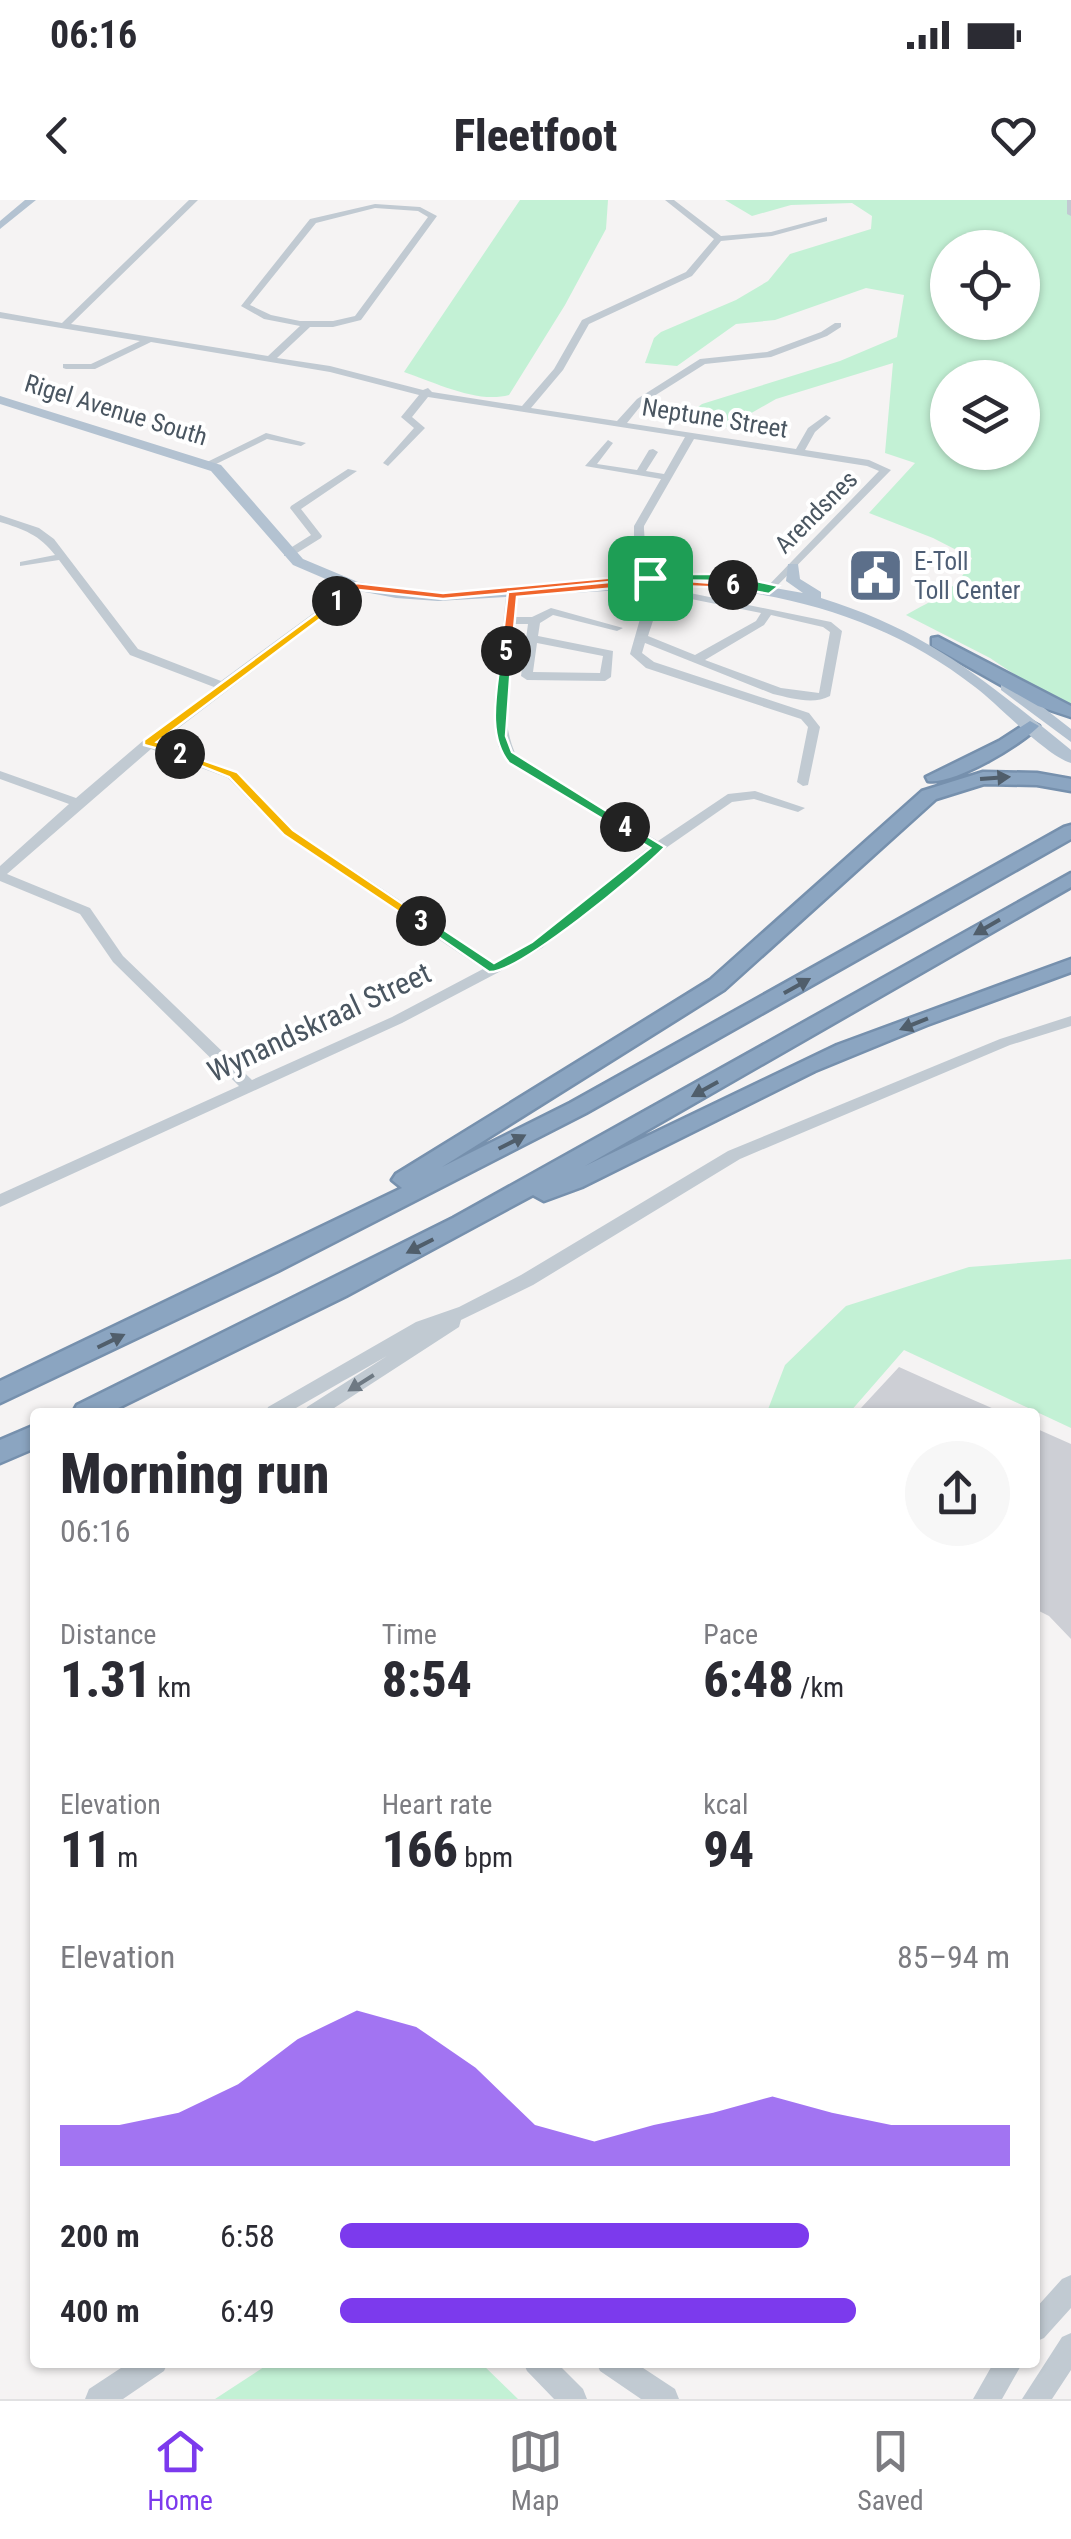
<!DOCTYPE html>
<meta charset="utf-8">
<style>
:root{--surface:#fff;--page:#f7f7f7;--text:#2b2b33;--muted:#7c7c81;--line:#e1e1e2;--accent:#7c3aed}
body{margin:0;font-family:"Roboto Condensed",sans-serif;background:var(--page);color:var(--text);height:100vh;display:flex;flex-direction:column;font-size:38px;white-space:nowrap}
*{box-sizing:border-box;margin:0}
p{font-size:32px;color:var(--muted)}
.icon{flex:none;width:55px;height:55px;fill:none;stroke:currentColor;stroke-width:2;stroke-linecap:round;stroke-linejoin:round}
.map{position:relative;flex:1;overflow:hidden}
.panel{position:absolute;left:30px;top:1208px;width:1010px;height:960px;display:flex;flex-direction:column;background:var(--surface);border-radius:10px;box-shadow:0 2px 8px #0004}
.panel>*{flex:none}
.fabs{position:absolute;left:930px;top:30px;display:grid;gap:20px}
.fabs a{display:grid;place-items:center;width:110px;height:110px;border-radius:50%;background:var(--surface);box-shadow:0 2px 8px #0004;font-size:50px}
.pin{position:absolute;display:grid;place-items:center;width:85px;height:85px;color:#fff;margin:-42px;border-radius:20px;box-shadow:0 5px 15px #0006}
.km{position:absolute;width:50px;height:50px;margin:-25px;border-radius:50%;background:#222;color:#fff;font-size:28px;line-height:50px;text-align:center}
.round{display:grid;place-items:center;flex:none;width:105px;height:105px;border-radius:52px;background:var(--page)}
.headline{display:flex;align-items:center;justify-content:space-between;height:170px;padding:0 30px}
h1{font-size:55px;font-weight:800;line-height:75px}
.figures{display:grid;grid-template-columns:repeat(3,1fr);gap:15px;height:170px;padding:10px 30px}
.figures div{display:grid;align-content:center}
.figures b{font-size:50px;font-weight:800}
.figures small{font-size:28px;font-weight:400}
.figures p{font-size:28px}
.chart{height:280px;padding:20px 30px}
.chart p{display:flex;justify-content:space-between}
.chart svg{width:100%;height:180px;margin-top:10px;fill:var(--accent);opacity:.7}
ul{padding:0 30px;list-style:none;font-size:32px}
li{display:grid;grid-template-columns:160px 120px 1fr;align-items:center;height:75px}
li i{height:25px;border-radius:12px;background:var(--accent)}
.status{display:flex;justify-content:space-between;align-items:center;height:70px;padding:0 50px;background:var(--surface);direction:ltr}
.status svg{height:28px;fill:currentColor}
header{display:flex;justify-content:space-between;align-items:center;height:130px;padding:0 30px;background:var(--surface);font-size:45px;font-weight:800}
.tab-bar{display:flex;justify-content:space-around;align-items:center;height:140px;border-top:2px solid var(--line);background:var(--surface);font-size:28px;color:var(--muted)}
.tab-bar a{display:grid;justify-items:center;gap:5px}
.tab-bar .selected{color:var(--accent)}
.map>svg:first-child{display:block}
.green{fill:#c3f1d5;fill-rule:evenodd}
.building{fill:#cdcfd5}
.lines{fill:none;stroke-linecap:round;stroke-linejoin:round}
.highway-casing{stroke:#7690ad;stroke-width:5}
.minor{fill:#c1cad2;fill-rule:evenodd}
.major{fill:#b3c2d1;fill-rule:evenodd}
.highway{fill:#8ba5c1;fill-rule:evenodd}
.oneway{fill:#505e6b}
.oneway2{fill:#6e7983}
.split-1{fill:#f0652b;stroke:#fff;stroke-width:2.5}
.split-2{fill:#f5b400;stroke:#fff;stroke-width:2.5}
.split-3{fill:#f5b400;stroke:#fff;stroke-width:2.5}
.split-4{fill:#22a559;stroke:#fff;stroke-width:2.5}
.split-5{fill:#22a559;stroke:#fff;stroke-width:2.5}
.split-6{fill:#f0652b;stroke:#fff;stroke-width:2.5}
.split-7{fill:#22a559;stroke:#fff;stroke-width:2.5}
.labels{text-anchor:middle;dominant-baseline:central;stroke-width:8;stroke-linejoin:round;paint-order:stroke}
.far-street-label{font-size:25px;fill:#4a5661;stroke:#fff}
.far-service-label{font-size:25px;fill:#4e5e75;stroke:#fff;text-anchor:start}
.street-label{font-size:30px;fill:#4a5661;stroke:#fff}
</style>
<div class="status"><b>06:16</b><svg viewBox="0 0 49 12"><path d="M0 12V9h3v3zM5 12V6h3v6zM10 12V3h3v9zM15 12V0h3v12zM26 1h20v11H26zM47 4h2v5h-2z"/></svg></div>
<header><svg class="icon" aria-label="back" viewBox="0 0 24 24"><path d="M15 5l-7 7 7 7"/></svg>Fleetfoot<svg class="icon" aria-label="heart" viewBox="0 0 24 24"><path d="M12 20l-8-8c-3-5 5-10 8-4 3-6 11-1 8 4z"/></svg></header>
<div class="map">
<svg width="1071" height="2199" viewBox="0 0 1071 2199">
<rect width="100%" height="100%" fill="#f5f3f3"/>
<!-- green -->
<path class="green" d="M520 0H608L606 29 565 105 509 195C477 204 434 182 404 172Z
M725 0H1071V505L1053 500 990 458 906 415C932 400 961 389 972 358L933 338 869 313 915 263 885 253 893 163 776 199 727 227 681 220 702 204 840 161 897 137 904 95 866 88 775 120 736 124 677 166 645 163 654 138 661 132 736 100 768 81 790 54 871 29 872 16 852 3 791 5 752 16ZM948 48H1022V122H948ZM948 178H1022V252H948Z
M1071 1059V1228L904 1150 850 1212H767L785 1165 846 1106 969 1067Z
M270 2163H481L518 2199H215Z"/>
<!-- building -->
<path class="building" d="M899 1167 948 1189 1001 1212H872L861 1208Z
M1035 1228 1071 1244V1439L1049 1416 1035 1409Z"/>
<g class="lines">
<defs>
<path id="highway" d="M938 437 1071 506V517L1038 506 932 446V438Z
M1030 521 1039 526C1021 545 954 585 928 581L926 577 999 541Z
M983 572 1037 573 1071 579V591L1037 585 984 584 936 599 724 790 442 967 570 903 1064 627 1071 625V639L586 913 278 1071 0 1203V1181L402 988 392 980 396 974 710 780 922 591Z
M1071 673V687L585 966 837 845 1071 759V772L927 825 815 871 582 987 544 1001 533 995 346 1096 110 1212H73L77 1205 453 1018Z
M35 1225V1248L0 1263V1240Z"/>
</defs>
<!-- highway casing -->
<use href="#highway" class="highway-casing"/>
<!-- minor -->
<path class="minor" d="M189 0H198L71 124 268 156 300 126 264 119 241 106 310 19 375 4 420 7 437 16 361 120 333 127H310L277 158 330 166 423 190 428 188 432 192 522 206 554 169 582 120 686 72 714 39 665 0H674L721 36 771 32 827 17V21L772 36 721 41 692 76 589 124 563 170 531 208 617 221 637 199 700 159 767 152 821 132 835 123H841V127L827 136 771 157 705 164 643 203 627 223 796 249 808 228 826 215 831 218 815 232 805 250 869 260 891 270 769 394 765 393V389L879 271 867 266 694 239 644 326C643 348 656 367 657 389 659 405 653 421 648 436L695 455 756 421 761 413 686 398V394L690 393 831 422 842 431 830 496C813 505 791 498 773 494L645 443 642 453 654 462 809 513 820 527 808 585 803 586 797 582 808 527 801 519 646 468 630 454 646 398 645 382 634 342V326L661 279 585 266 608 240 613 243 597 264 637 270 649 250 653 249 658 252 646 271 664 274 685 237 428 197 412 217 425 228 388 266 383 263 414 228 401 217 419 195 330 172 151 142 95 169H66L63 168V164H91L140 141 0 118V112L62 123ZM375 8 418 11 428 17 355 116 333 121H300L271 115 250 105 316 23ZM771 415 823 427 830 432 819 493 781 488 705 460 764 425Z
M1067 0H1071V16L1067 14Z
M266 233 306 243 301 246 267 239 212 266 203 264Z
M348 269 357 271 301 309 322 336 321 338 292 356H284V352L311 335 290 308 291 306Z
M0 315 39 328 54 339 138 449 221 481 352 385H360V389L159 543 238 572 294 630 494 763 532 742 649 647 507 561 498 546 494 504 507 388 517 390 515 417H532L551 408 623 428 617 431 553 415 540 423 538 436 613 451 611 477 605 481 527 480 521 476 528 424H515C510 467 496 518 518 559L658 641 728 594 755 591 805 608 798 612 754 599 732 602 663 650 542 748 499 772 402 823 0 1007V994L239 886 113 762 80 714 0 681V666L69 604 0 579V571L76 598 144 540 214 487 130 455 59 360 20 366V362L55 355C40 335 23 329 0 322ZM537 443 603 456 600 473 533 472ZM151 549 228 578 284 636 483 769 392 817 252 880 123 756 90 708 7 674Z
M1071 816V826L1010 845 740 959 533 1085 461 1120 459 1127 328 1212H305L307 1207 387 1156 289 1212H266L268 1207 416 1122 459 1107 521 1075 728 951 1000 839Z
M1071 2075V2108L1044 2138 1035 2142V2109L1062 2079Z
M1071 2133V2170L1052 2199H1022L1062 2137Z
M130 2162H168L164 2171 123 2199H85L89 2189Z
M523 2162H556L583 2189 587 2199H554L527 2171Z
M596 2162H634L675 2189 679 2199H641L600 2171Z
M994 2162H1023L1002 2199H973Z"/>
<!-- major -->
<path class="major" d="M25 0H36L0 29V21Z
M0 196 221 265 303 359 358 382 438 393 690 377 729 380 803 393 786 381 788 364H798L800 379 821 392V398C928 431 986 481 1071 550V563C1044 554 1000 506 975 487 892 422 794 393 690 386L438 401 396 398 349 389 293 365 211 271 0 204Z
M1001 484H1013L1071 529V542L1001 490Z"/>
<!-- highway -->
<use href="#highway" class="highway"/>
</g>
<!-- one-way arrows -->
<defs><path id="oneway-solid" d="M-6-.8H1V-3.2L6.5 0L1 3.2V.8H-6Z" transform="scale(2.5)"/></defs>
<g class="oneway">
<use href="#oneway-solid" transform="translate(995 578) rotate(-4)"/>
<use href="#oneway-solid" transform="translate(987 727) rotate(150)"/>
<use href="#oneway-solid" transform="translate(797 786) rotate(-29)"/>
<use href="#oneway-solid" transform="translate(914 824) rotate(158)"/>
<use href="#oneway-solid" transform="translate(705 889) rotate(151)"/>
<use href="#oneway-solid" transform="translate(512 942) rotate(-27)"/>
<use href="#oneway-solid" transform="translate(420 1046) rotate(153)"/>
<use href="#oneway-solid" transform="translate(111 1141) rotate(-26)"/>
</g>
<use class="oneway2" href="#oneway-solid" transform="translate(361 1183) rotate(148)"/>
<!-- split-1 -->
<path class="split-1" d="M650 374 653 380 443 399 359 390 340 404 331 401 356 383 443 393Z"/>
<!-- split-2 -->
<path class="split-2" d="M337 398 340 404 157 542 185 551V556L144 545V540Z"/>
<!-- split-3 -->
<path class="split-3" d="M176 551 237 572 293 630 428 721 417 724 284 635 229 577 176 556Z"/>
<!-- split-4 -->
<path class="split-4" d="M621 625H629L665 647C641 672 518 774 489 772L415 721 426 718 494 763 532 742 650 648 621 630Z"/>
<!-- split-5 -->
<path class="split-5" d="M506 447 512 451 506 536 512 552 629 625V630H621L509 563C485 534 498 486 501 451Z"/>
<!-- split-6 -->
<path class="split-6" d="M650 378 738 385 733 388 650 385 517 397 512 451 506 454 501 451 508 392Z"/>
<!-- split-7 -->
<path class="split-7" d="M650 374H725L779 386 769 394 729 387 732 382 725 381 646 380Z"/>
<!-- icons -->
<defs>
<symbol id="civic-square" viewBox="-11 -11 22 22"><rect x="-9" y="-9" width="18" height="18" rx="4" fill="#5c6f8a" stroke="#fff"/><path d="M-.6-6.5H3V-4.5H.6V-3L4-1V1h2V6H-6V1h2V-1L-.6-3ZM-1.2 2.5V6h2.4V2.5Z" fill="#fff"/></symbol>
</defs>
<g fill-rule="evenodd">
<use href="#civic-square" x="844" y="344" width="63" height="63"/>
</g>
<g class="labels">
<!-- far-street labels -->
<g class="far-street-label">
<text transform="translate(116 210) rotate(17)">Rigel Avenue South</text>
<text transform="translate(715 218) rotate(9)">Neptune Street</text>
<text transform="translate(816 312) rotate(-45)">Arendsnes</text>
</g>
<!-- far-service labels -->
<g class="far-service-label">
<text x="914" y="361">E-Toll<tspan x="914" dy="29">Toll Center</tspan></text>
</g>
<!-- street labels -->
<g class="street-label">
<text transform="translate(319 822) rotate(-25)">Wynandskraal Street</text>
</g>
</g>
</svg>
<div class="fabs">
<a><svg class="icon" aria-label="locate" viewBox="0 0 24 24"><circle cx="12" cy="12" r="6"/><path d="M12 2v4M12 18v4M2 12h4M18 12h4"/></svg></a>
<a><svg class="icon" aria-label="layers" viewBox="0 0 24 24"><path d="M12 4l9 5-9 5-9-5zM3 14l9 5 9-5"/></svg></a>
</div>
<div class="pin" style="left:650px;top:378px;background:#1e9e55"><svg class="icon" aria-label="arrive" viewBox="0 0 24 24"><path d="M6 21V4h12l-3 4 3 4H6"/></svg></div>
<b class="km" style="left:337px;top:401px">1</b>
<b class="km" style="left:180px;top:554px">2</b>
<b class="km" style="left:421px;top:721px">3</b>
<b class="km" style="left:625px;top:627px">4</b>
<b class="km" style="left:506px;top:451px">5</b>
<b class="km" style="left:733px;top:385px">6</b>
<section class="panel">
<div class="headline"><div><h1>Morning run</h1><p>06:16</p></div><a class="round"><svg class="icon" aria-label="share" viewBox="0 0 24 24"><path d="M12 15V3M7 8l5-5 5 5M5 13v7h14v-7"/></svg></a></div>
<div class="figures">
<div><p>Distance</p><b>1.31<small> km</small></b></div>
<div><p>Time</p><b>8:54</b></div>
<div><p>Pace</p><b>6:48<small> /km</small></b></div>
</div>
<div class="figures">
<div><p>Elevation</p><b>11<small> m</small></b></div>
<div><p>Heart rate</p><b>166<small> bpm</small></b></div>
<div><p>kcal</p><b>94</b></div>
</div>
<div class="chart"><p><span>Elevation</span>85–94 m</p>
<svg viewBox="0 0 160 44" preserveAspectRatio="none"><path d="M0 44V34L10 34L20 31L30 24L40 13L50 6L60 10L70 20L80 34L90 38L100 34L110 31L120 27L130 31L140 34L150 34L160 34V44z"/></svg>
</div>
<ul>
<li><b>200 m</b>6:58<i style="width:70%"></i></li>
<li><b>400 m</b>6:49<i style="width:77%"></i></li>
</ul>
</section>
</div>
<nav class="tab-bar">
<a class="selected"><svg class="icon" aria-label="home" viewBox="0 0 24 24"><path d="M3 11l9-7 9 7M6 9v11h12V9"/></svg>Home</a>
<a><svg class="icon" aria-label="map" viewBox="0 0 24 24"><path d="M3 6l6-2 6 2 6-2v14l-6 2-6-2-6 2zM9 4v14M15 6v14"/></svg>Map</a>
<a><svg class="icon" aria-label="saved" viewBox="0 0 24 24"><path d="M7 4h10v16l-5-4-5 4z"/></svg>Saved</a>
</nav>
